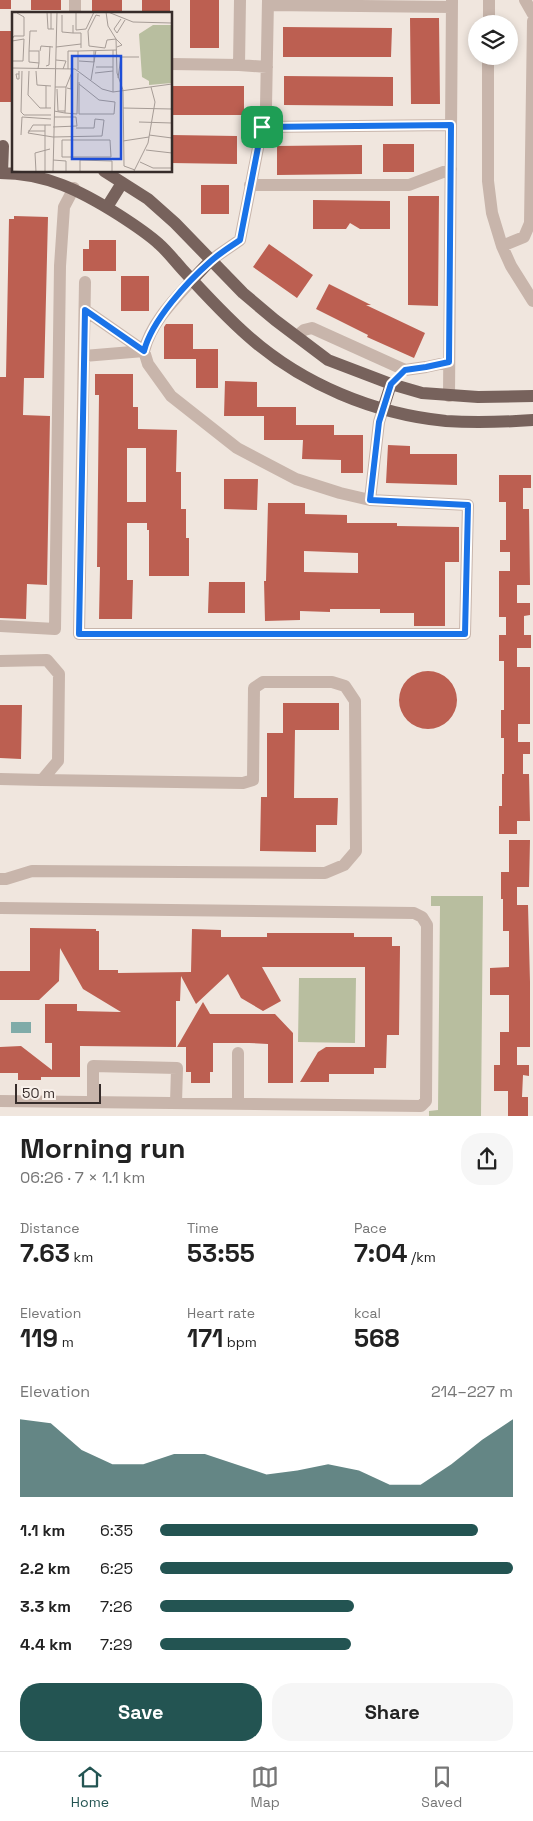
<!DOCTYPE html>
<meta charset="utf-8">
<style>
:root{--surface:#fff;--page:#f6f6f6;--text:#222;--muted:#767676;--line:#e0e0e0;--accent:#235452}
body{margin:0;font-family:"Space Grotesk",sans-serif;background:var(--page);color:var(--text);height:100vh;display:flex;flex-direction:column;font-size:19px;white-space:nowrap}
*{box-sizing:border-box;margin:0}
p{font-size:16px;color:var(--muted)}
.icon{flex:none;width:28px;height:28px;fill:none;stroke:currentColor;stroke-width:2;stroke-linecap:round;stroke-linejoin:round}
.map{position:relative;height:1116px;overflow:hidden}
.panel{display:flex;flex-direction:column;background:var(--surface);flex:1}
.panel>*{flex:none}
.fabs{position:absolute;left:468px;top:15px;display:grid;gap:10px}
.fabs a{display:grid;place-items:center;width:50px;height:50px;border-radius:50%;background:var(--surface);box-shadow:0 2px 8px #0003;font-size:25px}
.scale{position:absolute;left:15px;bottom:12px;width:86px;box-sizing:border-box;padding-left:5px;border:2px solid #362c2a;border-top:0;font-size:14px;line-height:18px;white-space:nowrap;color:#362c2a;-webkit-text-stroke:4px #f8f0ea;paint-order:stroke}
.pin{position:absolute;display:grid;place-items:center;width:42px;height:42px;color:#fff;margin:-21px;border-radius:10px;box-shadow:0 2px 8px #0006}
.round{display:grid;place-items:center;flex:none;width:52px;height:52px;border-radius:20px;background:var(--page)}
.headline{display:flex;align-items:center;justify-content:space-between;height:85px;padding:0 20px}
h1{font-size:28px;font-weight:700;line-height:38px}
.figures{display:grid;grid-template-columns:repeat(3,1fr);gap:8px;height:85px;padding:5px 20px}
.figures div{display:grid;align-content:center}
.figures b{font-size:25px;font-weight:700}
.figures small{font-size:14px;font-weight:400}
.figures p{font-size:14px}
.chart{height:140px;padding:10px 20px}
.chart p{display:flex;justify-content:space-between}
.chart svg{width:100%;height:90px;margin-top:5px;fill:var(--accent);opacity:.7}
.primary-button{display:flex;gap:10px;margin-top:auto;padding:10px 20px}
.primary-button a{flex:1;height:58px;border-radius:20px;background:var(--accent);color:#fff;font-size:20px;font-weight:700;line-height:58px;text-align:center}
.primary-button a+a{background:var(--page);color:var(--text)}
ul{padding:0 20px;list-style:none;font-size:16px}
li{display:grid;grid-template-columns:80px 60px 1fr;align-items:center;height:38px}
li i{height:12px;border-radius:6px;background:var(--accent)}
.tabs{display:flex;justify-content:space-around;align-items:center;height:70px;border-top:1px solid var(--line);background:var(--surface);font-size:14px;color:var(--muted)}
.tabs a{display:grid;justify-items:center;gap:2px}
.tabs .on{color:var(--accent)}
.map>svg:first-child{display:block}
.green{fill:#b8be9f}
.water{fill:#80aba8}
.building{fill:#bc5f51;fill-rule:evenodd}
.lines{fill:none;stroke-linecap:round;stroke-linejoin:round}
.minor{stroke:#c8b5ab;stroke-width:12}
.major{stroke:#77625c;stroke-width:12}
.route-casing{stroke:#fff;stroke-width:10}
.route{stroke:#1a73e8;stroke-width:6}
.inset-road{fill:none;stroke:#a69c96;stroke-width:1}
.view{fill:#1d4ed8;fill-opacity:0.15;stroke:#1d4ed8;stroke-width:2.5}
.inset-edge{fill:none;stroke:#362c2a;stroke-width:2.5}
</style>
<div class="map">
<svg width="533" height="1116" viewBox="0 0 533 1116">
<rect width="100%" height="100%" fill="#f0e6de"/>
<!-- green -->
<path class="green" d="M431 896H483L481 1116H429V1111L438 1110 440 906H431Z
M299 978H356L355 1043 298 1042Z"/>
<!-- water -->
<path class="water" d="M11 1022H31V1033H11Z"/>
<!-- building -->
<path class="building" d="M0 0H11V9H0Z
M31 0H61V10H31Z
M92 0H122V14H92Z
M142 0H170V14H142Z
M190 0H219V48H190Z
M410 18H439L440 104H411Z
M283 27 392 28 391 57H283Z
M0 31H14V102H0Z
M284 76 393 77V106L284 105Z
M171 86H244V115H171Z
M171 135 237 136V164L171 163Z
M383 144H414V172H383Z
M362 145V174L277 175V146Z
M201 185H229V214H201Z
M408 196H439L438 306 408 305Z
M313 200 390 201V229H360L350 223 346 229H313Z
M14 216 48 217 44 378H24L23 415 50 416 47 585 27 584 26 619 0 618V377H6L9 219H14Z
M89 240H116V271H83V249H89Z
M269 244 313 275 297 298 253 267Z
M121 276H149V311H121Z
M329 284 371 305H366L425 333 414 358 367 337 368 335 316 309Z
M166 324H193V349H218V388H196V359H164V327Z
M95 374H133V407H138V429L177 430 176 472H181V509H186V538H189V576H149V530H147V523H127V580H133L132 619H99L100 567H97L99 395H95ZM127 448H146V502H127Z
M225 381 257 382V407H296V425H334V435H363V473H341V460L302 459 303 440H264V416H224Z
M388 445 410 446V454H457V485L386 483Z
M499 475H531V488H523V509H529L530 585H517V603H530V615L524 616V635H531V648H517V667H530V724H518V742H530V754H523V774H529L530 821H517V834H499V806H502V774H504V738H501V710H504V661H499V635H506V617H499V571H510V552H500V540H506V502H499Z
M224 479H258L257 510 224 509Z
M268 503H305V514L347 515V523H397V526L459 527V562H445V626H414V613H380V609H330V612L300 611V620L265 621 264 581H266ZM304 551 358 553V573L304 572Z
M209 582H245V613H208Z
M399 700a29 29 0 1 1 58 0a29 29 0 1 1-58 0Z
M283 703H339V730H295L294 798H338L337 825H316V852L260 851 261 797H267V733H283Z
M0 705H22L21 759 0 758Z
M509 840H530L529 887H517V905H528L530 982V1047H517V1065H529V1076L523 1075 522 1097H528V1116H508V1091H494V1065H500V1032H509V995H490V968L509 967V931H503V899H501V872H509Z
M30 928 96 929V931H99V970H118V973L191 972 192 929 221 930V937H267V933H354V937H392V946H400L399 1035H387L386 1068H374V1074H329V1082H300L318 1052 326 1047H365V967H262L281 1001 263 1011 241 998 228 974 196 1004 181 976 180 1001H176V1047L80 1046V1077H41V1080H18V1073H0V1047L21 1046 52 1070V1043H45V1004H77V1011L121 1012 83 989 60 948 59 981 39 1000H0V971H30Z
M203 1002 210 1014H275L293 1033V1083H268V1044L249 1043H213V1072H210V1083H191V1072H186V1047H177Z"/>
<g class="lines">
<!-- minor -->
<path class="minor" d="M75 0V14
M525 0 533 14
M268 5 452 7
M489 24V0
M488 56V181L492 213 502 246 511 266 533 301
M171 64 239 65 240 0
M239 65 267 67
M262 127 451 125
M250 185H409L451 169
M502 246 524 237 530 223 533 21
M211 260 240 240 266 107 268 0
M85 310 144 351 148 364 171 396 237 448 296 479 340 493 370 500 468 505 465 634H79C81 517 83 399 85 282
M297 336 304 330 312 328 405 370 426 367 449 362
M144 351C151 323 173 301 192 280
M84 356 144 351
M449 396 452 0
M370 500 379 422 383 409
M0 626 55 629 60 266 64 207 74 188
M0 661 47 660 59 674 58 761 42 780 0 779
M0 879H6L32 871 325 873 344 865 356 851 355 701 345 686 332 682H263L254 688 253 780 243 783 42 780
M0 908 414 913 422 917 427 925 426 1101 421 1106 0 1101
M93 1102V1066L177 1068 176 1103
M238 1104V1053"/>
<!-- major -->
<path class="major" d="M104 171 148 199 175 223 243 293 275 320 328 360 391 384 422 393 478 397 533 396
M0 173C46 173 81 191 119 215 133 224 147 233 159 244 167 251 174 260 182 269 203 292 224 315 248 336 302 384 374 414 446 421 475 423 504 422 533 420
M2 173 3 146
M107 207 122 183
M192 280 211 260
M383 409 391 384"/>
</g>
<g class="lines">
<defs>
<path id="route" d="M451 125 449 362 426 367 405 370 391 384 379 422 370 500 468 505 465 634H79L85 310 144 351C152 320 187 282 211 261 220 253 230 247 240 240L262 127Z"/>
</defs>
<!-- route casing -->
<use href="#route" class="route-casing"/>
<!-- route -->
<use href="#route" class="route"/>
</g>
<!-- overview -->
<g transform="translate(12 12)">
<rect width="160" height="160" fill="#f0e6de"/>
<path d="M141 13H160V71L137 73V69L130 65 127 22Z" fill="#b8be9f"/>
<path class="inset-road" d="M35 0 36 17H39M39 0V17H42M64 0V18L74 17 82 0M94 0 96 14 104 27 105 61 111 78 112 154 123 158M96 0 121 10 160 11M50 3V20L61 21M88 4 84 3 76 19 77 34 93 36 95 28 104 27 110 33 105 35M109 7 102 17 105 21 113 8M61 13V21H69V36M0 27 2 24H12V5L5 1M0 29 12 27 11 49H0M44 35 69 32M17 39 18 19H25M28 39 29 34 41 35M105 43 109 45 106 66M84 44H101M109 45H127M44 48 54 49 51 57M67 49 82 50V39M34 54 37 53 38 34M84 55H101M0 56 63 57 90 77 101 80 160 72M26 57 27 51V39H17V50L27 51M56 57V39H66M66 58V39L105 38M7 59V67H5L4 62H7M10 59 9 100 12 103H39M17 59 16 83 28 96H39M24 59 25 73 39 74M83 61 101 59M79 68 84 38M67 72 87 88 103 90 102 102H67V70M54 75 60 60M55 76 59 77V63M45 77 46 99H53M0 79V149M101 80V38M34 96V74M111 96 160 97M42 99 53 101 54 75H43M53 101 65 102 66 61M127 110 160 111M39 113H21L16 121 41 125 90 124 92 108 83 107 82 116H64M41 115 65 114 64 105H42M16 119H33M9 123 10 105 39 107M137 123 160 126M50 128H98L99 145H50ZM111 129 137 125M134 138 160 141M41 148 54 149V160M128 150 141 156H160M0 159 20 160M122 159 136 131 143 90 139 75M24 160 23 141 38 137M33 160V113M41 160 45 0M68 160V148L100 149V160"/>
<path class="view" d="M60 44H109V147H60Z"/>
<rect width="160" height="160" class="inset-edge"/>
</g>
</svg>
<div class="fabs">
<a><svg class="icon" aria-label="layers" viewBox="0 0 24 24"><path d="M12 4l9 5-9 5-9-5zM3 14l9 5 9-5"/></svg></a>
</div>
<div class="scale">50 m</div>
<div class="pin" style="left:262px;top:127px;background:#1e9e55"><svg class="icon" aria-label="arrive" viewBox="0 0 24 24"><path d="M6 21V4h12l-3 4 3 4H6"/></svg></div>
</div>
<section class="panel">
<div class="headline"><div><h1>Morning run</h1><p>06:26 · 7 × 1.1 km</p></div><a class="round"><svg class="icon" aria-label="share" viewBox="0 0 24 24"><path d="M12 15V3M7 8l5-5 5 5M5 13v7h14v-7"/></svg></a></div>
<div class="figures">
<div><p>Distance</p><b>7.63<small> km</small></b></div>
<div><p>Time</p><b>53:55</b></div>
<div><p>Pace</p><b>7:04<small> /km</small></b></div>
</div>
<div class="figures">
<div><p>Elevation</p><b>119<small> m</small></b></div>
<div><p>Heart rate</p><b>171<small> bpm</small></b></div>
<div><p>kcal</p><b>568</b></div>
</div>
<div class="chart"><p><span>Elevation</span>214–227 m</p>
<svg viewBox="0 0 160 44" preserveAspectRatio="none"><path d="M0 44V6L10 8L20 21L30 28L40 28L50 23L60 23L70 28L80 33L90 31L100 28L110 31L120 38L130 38L140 28L150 16L160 6V44z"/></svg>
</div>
<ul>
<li><b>1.1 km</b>6:35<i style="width:90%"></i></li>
<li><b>2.2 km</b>6:25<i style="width:100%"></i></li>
<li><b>3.3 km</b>7:26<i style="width:55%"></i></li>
<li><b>4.4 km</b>7:29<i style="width:54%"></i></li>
</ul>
<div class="primary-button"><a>Save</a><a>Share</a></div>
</section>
<nav class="tabs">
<a class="on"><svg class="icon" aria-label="home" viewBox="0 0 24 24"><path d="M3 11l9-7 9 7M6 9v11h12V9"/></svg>Home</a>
<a><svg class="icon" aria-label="map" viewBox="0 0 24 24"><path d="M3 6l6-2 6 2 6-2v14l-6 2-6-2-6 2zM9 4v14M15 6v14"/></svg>Map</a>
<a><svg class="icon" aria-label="saved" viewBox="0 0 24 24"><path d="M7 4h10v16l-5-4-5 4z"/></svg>Saved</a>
</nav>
